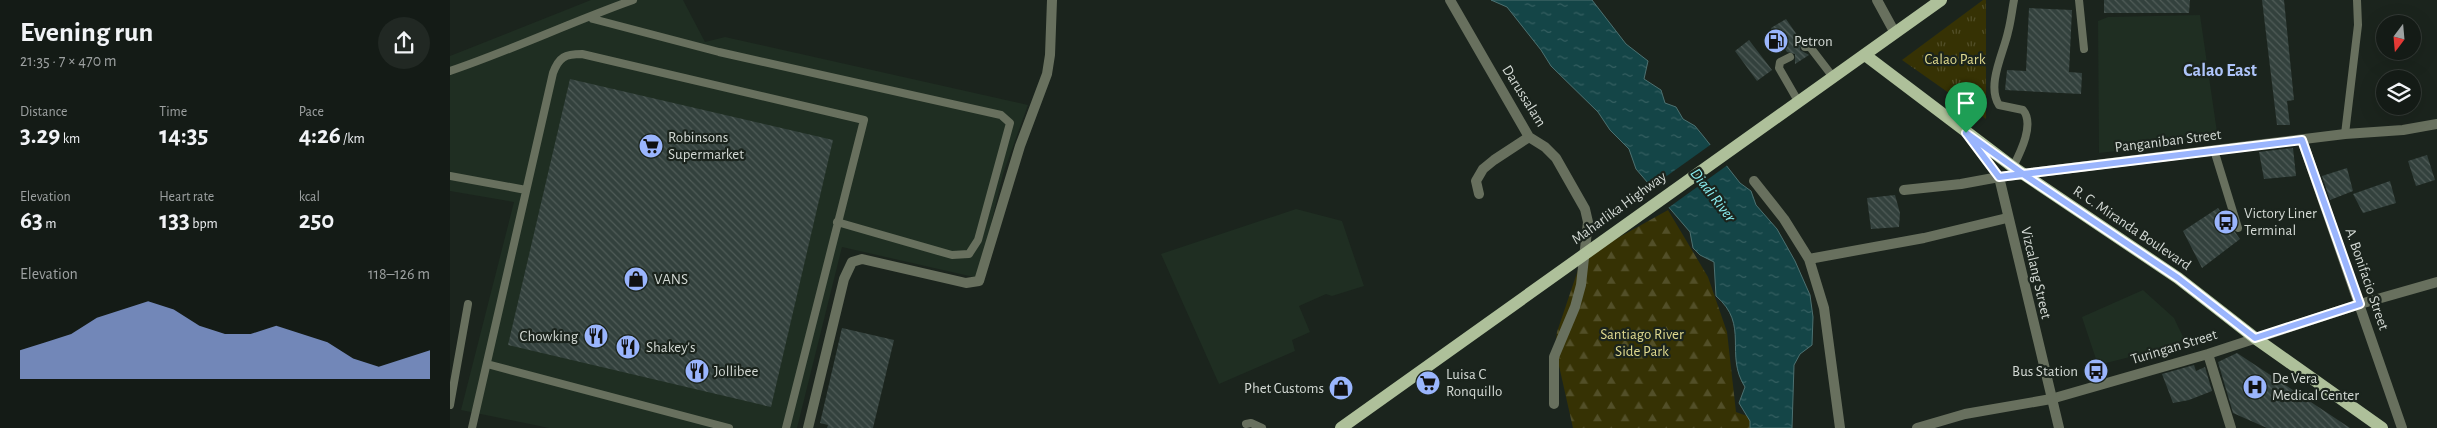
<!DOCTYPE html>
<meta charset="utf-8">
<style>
:root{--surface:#141b16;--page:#212823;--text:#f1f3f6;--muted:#9da1a1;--line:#333935;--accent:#9ab5fd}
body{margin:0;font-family:"Alegreya Sans",sans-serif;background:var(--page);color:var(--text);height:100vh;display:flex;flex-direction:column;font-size:19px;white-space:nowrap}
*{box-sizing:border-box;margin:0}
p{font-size:16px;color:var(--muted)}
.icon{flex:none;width:28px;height:28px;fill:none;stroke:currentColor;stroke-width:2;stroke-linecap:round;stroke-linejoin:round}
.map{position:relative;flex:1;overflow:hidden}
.sheet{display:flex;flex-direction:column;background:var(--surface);width:450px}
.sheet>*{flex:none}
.needle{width:32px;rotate:196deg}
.fabs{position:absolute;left:1926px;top:15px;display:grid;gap:10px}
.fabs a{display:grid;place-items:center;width:45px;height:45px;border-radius:50%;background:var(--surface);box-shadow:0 5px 20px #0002,0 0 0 1px var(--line);font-size:25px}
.pin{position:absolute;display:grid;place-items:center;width:42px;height:42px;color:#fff;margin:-51px -21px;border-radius:50% 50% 50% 0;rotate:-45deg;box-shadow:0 0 5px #0007}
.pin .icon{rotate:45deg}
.round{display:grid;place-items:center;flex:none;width:52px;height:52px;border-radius:26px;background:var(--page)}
.headline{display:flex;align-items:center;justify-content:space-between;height:85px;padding:0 20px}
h1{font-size:28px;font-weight:600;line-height:38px}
.stats{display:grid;grid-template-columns:repeat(3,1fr);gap:8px;height:85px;padding:5px 20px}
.stats div{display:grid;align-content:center}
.stats b{font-size:25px;font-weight:600}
.stats small{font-size:14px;font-weight:400}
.stats p{font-size:14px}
.chart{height:140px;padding:10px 20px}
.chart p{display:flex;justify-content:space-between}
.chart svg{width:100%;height:90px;margin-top:5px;fill:var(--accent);opacity:.7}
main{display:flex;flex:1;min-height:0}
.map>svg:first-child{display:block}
.built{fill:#1f2e22}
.forest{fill:url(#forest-firs)}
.park{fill:url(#park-tufts)}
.water{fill:url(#water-ripples);stroke:#4d7171}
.pier{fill:#1b241d}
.building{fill:url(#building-back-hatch)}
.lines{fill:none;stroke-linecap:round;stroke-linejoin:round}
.service{stroke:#68705e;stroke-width:8}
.minor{stroke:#68705e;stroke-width:10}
.tertiary{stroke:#68705e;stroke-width:10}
.primary{stroke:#aec09a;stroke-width:12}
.route-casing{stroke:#fff;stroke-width:10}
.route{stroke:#9ab5fd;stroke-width:6}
.labels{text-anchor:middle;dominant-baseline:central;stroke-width:4.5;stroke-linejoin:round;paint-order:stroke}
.poi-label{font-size:15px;fill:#d3d9d4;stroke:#1b241d;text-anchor:start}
.park-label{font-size:15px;fill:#ded88e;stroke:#1b241d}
.street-label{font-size:15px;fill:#d3d9d4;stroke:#1b241d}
.water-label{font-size:16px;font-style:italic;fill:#8aeef1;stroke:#1b241d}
.quarter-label{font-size:18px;font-weight:bold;fill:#aec4fa;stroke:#1b241d}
</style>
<main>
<section class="sheet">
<div class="headline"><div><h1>Evening run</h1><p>21:35 · 7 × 470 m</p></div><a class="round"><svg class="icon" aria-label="share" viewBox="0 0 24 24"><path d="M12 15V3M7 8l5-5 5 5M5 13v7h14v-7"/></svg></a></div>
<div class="stats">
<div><p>Distance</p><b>3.29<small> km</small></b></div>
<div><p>Time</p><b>14:35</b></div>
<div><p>Pace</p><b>4:26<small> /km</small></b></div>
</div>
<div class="stats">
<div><p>Elevation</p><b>63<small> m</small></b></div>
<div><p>Heart rate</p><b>133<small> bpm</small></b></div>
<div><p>kcal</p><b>250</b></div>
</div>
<div class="chart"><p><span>Elevation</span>118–126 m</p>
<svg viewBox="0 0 160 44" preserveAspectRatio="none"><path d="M0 44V30L10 26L20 22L30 14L40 10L50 6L60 10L70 18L80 22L90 22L100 18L110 22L120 26L130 34L140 38L150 34L160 30V44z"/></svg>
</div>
</section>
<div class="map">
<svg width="1987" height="428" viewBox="0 0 1987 428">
<defs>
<pattern id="forest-firs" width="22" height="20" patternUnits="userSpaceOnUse" patternTransform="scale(1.25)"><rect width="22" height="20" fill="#363204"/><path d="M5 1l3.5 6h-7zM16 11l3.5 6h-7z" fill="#524f28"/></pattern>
<pattern id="park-tufts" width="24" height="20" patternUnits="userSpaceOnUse" patternTransform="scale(1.25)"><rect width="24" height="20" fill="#363204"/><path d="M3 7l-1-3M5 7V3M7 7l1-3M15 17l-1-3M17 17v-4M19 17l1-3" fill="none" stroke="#524f28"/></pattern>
<pattern id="water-ripples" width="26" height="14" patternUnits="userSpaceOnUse" patternTransform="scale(1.25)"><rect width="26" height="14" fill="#144547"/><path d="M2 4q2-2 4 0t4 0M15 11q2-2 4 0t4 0" fill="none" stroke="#355f61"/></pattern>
<pattern id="building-back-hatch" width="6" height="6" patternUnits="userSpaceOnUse" patternTransform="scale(1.25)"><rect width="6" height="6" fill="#33413d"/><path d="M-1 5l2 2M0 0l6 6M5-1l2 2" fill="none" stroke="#505c58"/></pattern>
</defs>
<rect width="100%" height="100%" fill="#1b241d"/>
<!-- built -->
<path class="built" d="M141 0H233L255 42 275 37 578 105 553 174 528 278 392 247 347 428H99L11 410 64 202 0 191V56Z
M1750 15 1768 139 1649 153 1648 21 1658 17Z
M846 209 892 221 914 286 882 296 876 294 849 306 860 332 842 340 845 351 769 384 711 254Z
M1693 290 1724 318 1736 343 1648 365 1632 317Z"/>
<!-- forest -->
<path class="forest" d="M1218 210 1258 277 1277 332 1286 412 1330 428H1123L1105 348 1107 332 1132 258Z"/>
<!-- park -->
<path class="park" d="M1533 0H1536V119L1452 60Z"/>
<!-- water -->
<path class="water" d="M1041 0H1142L1176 44 1198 61 1194 79 1211 90 1215 103 1226 107 1233 119 1245 126 1254 137 1290 183 1301 191 1306 205 1327 229 1345 261 1360 295 1363 317 1362 345 1350 354 1344 365 1342 428H1300V421L1289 403 1295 387C1274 354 1300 325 1266 296L1264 262 1250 255 1243 248 1240 232 1186 169 1179 149 1160 130 1148 112 1101 66 1091 50 1057 7Z"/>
<!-- pier -->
<path class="pier" d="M1263 143 1279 164 1218 208 1200 188Z"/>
<!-- building -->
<path class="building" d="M1654 0H1740L1739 13H1654Z
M1812 0H1834L1844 100 1837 101 1840 125H1827Z
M1579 8 1622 10 1619 72 1632 73 1631 94 1555 90 1557 70 1576 71Z
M1336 19 1352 42 1350 50 1359 55 1345 64V54L1337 52 1321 28Z
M1299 40 1322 70 1307 81 1285 51Z
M120 79 383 140 321 407 58 345Z
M1843 148 1846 176 1814 179 1809 152Z
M1977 155 1985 180 1966 186 1958 161Z
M1897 168 1903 191 1880 200 1872 176Z
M1940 181 1946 203 1913 213 1903 194Z
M1445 195 1450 213 1449 227 1421 229 1417 198Z
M1768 208 1790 239 1752 268 1733 231Z
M392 328 444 340 423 428H377L378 425 370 423Z
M1787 353 1900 428H1817L1783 413 1768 362Z
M1744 365 1746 371 1755 367 1762 391 1739 400 1723 403 1712 374Z"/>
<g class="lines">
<!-- service -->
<path class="service" d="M1629 0 1634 49
M143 19 269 52 551 115 560 123 528 240 519 254 502 255 387 222
M1355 47H1360L1383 77
M1340 57 1330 62 1329 68 1348 101
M0 71C62 50 121 22 183 0
M1895 134 1908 25 1907 0
M1764 150 1788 228
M1563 167C1570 153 1585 124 1573 110L1549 105C1536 85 1554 52 1558 32 1561 21 1562 10 1564 0
M0 176 76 190
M37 364 279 428
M0 405 18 304
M796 424 801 423 812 428
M22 428 103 73C109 57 115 54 132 54L414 120 336 428"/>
<!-- minor -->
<path class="minor" d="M1000 0 1079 137 1095 147 1106 158 1135 209 1138 222 1131 285 1125 307 1104 357V404
M1427 0 1445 33
M1852 140 1952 428
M1304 181 1334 219 1359 259 1374 308 1390 428
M1454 190 1511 184 1549 177
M1029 194 1026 181 1033 169 1044 160 1079 137
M1359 259 1474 238 1557 218
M1758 354 1781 428
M358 428 394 279 402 262 412 259 516 283 529 281 570 146 597 74 600 55 602 0
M1467 428 1515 414 1601 399 1758 354 1910 304 1987 282"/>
<!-- tertiary -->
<path class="tertiary" d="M1520 138 1549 177 1609 428
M1549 177 1895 134 1953 130 1987 124"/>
<!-- primary -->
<path class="primary" d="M1415 55 1563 167 1728 278 1805 338 1932 428
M891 428 1491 0"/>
</g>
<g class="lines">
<defs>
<path id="route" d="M1516 133 1549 177 1573 174 1728 278 1805 338 1910 304 1852 140 1573 174 1516 133"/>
</defs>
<!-- route casing -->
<use href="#route" class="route-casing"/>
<!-- route -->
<use href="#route" class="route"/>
</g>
<!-- icons -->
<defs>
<symbol id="fuel-disc" viewBox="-11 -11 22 22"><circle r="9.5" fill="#9ab5fd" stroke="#1b241d"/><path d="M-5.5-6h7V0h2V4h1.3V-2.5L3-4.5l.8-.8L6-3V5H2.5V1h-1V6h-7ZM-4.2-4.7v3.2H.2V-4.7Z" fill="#111"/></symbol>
<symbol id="supermarket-disc" viewBox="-11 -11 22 22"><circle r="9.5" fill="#9ab5fd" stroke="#1b241d"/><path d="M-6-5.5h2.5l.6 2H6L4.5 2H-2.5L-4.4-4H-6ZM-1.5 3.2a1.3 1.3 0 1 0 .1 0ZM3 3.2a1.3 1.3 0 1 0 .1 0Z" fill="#111"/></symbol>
<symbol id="bus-disc" viewBox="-11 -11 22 22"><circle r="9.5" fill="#9ab5fd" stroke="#1b241d"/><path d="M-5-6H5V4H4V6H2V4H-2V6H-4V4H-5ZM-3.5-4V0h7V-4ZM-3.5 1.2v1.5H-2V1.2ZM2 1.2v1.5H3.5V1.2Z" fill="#111"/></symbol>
<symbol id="shop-disc" viewBox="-11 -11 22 22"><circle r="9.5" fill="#9ab5fd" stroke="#1b241d"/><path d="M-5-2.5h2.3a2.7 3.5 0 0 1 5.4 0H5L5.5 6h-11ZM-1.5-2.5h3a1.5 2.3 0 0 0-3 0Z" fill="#111"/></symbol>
<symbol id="restaurant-disc" viewBox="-11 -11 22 22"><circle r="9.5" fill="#9ab5fd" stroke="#1b241d"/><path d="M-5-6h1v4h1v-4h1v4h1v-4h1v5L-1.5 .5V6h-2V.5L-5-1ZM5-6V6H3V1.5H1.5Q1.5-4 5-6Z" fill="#111"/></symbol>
<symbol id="hospital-disc" viewBox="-11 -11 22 22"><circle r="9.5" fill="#9ab5fd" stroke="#1b241d"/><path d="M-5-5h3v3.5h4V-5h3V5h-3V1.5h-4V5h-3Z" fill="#111"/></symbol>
</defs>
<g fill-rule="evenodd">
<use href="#fuel-disc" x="1312" y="27" width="28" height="28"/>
<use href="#supermarket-disc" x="187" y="132" width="28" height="28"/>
<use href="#bus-disc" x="1762" y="208" width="28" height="28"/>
<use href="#shop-disc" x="172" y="265" width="28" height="28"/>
<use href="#restaurant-disc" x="132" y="322" width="28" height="28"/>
<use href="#restaurant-disc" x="164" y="333" width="28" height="28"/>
<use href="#restaurant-disc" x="233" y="357" width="28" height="28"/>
<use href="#bus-disc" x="1632" y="357" width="28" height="28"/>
<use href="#supermarket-disc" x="964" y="369" width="28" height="28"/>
<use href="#hospital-disc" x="1791" y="373" width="28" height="28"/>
<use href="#shop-disc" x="877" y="374" width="28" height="28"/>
</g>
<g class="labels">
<!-- poi labels -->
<g class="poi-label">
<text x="1344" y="41">Petron</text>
<text x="218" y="137">Robinsons<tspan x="218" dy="17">Supermarket</tspan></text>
<text x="1794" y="213">Victory Liner<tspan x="1794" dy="17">Terminal</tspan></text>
<text x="204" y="279">VANS</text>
<text x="128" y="336" text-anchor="end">Chowking</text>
<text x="196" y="347">Shakey's</text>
<text x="264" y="371">Jollibee</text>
<text x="1628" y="371" text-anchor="end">Bus Station</text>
<text x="996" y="374">Luisa C<tspan x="996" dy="17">Ronquillo</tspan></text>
<text x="1822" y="378">De Vera<tspan x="1822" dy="17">Medical Center</tspan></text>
<text x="874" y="388" text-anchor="end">Phet Customs</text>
</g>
<!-- park labels -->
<g class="park-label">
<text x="1505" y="59">Calao Park</text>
<text x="1192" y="334">Santiago River<tspan x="1192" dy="17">Side Park</tspan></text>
</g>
<!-- street labels -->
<g class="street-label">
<text transform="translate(1074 96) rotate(58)">Darussalam</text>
<text transform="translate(1718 141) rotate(-7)">Panganiban Street</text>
<text transform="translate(1169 208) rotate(-36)">Maharlika Highway</text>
<text transform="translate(1682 228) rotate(34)">R. C. Miranda Boulevard</text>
<text transform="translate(1586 273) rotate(77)">Vizcalang Street</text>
<text transform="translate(1917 279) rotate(71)">A. Bonifacio Street</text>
<text transform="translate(1724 347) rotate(-17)">Turingan Street</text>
</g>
<!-- water labels -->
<g class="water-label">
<text transform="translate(1263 195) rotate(52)">Diadi River</text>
</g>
<!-- quarter labels -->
<g class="quarter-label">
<text x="1770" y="71">Calao East</text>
</g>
</g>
</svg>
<div class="fabs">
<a><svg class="needle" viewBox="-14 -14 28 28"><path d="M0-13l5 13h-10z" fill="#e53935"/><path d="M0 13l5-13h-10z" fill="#9da1a1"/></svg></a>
<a><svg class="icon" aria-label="layers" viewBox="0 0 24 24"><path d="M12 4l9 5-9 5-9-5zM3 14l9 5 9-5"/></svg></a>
</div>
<div class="pin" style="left:1516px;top:133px;background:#1e9e55"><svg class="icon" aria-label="arrive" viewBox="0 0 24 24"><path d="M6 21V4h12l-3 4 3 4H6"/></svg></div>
</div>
</main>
